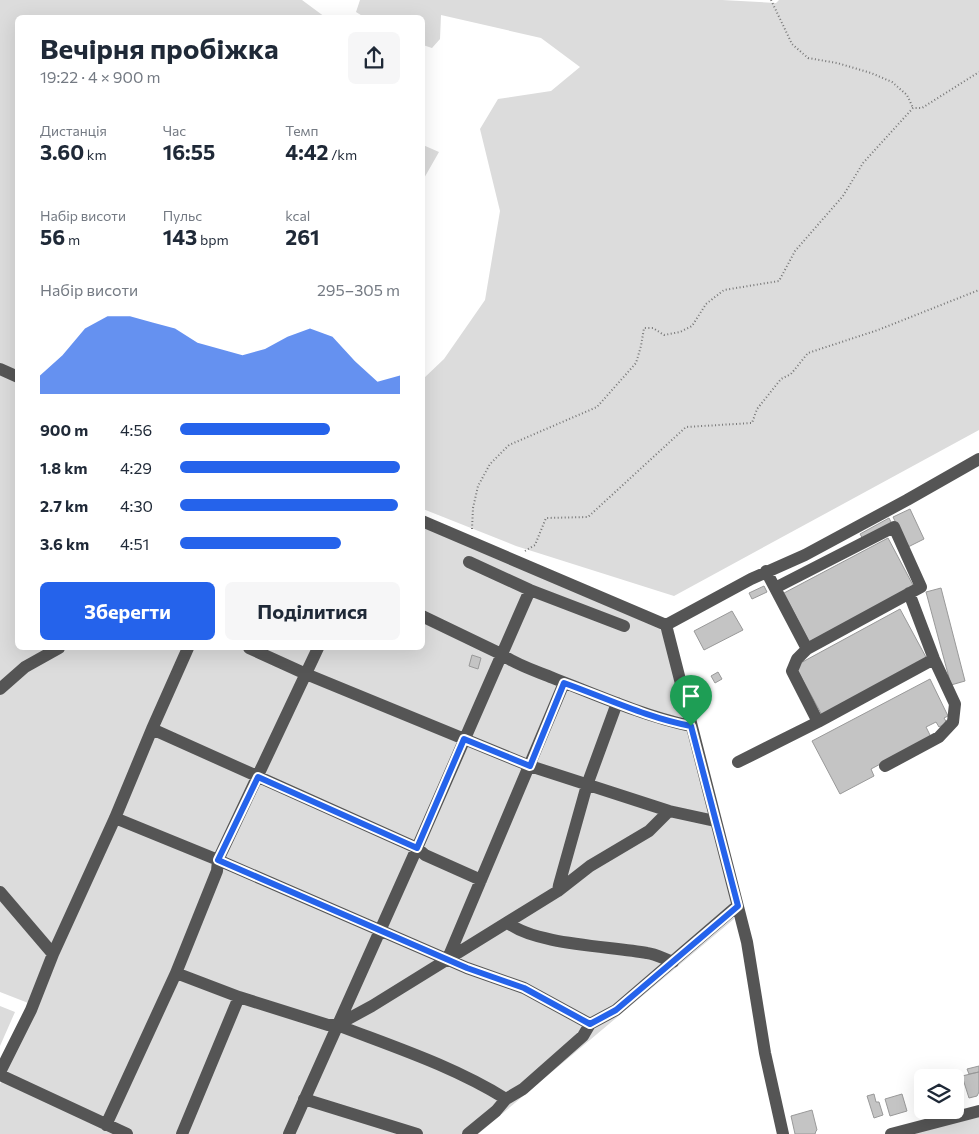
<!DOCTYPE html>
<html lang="uk">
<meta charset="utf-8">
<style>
:root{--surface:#fff;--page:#f6f6f7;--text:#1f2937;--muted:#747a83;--accent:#2563eb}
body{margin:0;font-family:Commissioner,sans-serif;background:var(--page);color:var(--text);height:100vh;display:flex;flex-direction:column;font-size:19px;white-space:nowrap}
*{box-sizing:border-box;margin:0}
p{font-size:16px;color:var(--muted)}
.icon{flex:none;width:28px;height:28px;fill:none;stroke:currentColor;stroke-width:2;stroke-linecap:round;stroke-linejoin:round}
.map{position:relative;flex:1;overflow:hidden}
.side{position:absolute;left:15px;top:15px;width:410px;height:635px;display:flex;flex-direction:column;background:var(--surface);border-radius:8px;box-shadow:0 5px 20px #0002}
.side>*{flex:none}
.buttons{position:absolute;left:914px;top:1069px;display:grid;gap:10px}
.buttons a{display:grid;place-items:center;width:50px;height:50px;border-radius:8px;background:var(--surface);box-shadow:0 5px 20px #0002;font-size:25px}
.pin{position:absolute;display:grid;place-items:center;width:42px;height:42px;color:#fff;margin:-51px -21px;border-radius:50% 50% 50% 0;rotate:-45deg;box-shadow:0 0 5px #0007}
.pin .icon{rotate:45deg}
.round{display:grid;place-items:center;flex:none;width:52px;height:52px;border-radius:8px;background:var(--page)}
.summary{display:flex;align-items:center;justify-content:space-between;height:85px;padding:0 25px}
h1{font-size:28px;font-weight:700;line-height:38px}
.metrics{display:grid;grid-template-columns:repeat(3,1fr);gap:8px;height:85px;padding:5px 25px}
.metrics div{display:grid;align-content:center}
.metrics b{font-size:21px;font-weight:700}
.metrics small{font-size:14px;font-weight:400}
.metrics p{font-size:14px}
.chart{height:140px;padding:10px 25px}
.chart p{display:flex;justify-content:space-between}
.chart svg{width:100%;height:90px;margin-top:5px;fill:var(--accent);opacity:.7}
.primary-button{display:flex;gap:10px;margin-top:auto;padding:10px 25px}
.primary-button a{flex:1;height:58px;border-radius:8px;background:var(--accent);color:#fff;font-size:20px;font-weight:700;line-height:58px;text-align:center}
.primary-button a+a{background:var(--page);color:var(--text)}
ul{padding:0 25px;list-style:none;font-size:16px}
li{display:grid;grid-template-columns:80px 60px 1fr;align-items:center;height:38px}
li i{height:12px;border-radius:6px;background:var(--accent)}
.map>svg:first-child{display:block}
.green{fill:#dcdcdc}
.building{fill:#c4c4c4;stroke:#999}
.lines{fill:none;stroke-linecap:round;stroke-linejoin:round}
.path{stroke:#777;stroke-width:2;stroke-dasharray:1 2.5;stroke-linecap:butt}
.minor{stroke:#555;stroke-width:12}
.route-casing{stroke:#fff;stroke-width:10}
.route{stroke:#2563eb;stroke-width:6}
</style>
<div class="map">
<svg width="979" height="1134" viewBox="0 0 979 1134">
<rect width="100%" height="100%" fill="#fff"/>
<!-- green -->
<path class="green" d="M0 0H302L325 17 18 18 17 373 0 366Z
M360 0H722L776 3 779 0H979V430L674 596 516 546 423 509V379L444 359 485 300 500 211 480 129 498 99 551 91 580 67 541 38 441 15 440 39 432 48 423 45 422 18 364 17 356 12Z
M423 145 439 152 423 180Z
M0 372 17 379 18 648H422L423 524 657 623 668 643 718 837 734 919 478 1134H0V1084L36 1006 0 992Z
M0 1006 15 1012 0 1046Z
M979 1115V1134H908Z"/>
<!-- building -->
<path class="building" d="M910 509 924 539 908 547 893 517Z
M889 518 892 524 863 539 860 534Z
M888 538 914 587 809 642 784 593Z
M764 586 767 592 752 599 749 593Z
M941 588 965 681 951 685 926 592Z
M900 609 927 659 822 715 795 666Z
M732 611 743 630 704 650 694 631Z
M472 655 481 658 478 669 469 666Z
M718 672 722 679 715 683 711 676Z
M930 679 948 716 944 718 947 723 939 727 936 722 926 727 931 737 871 769 874 776 840 794 812 741Z
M979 1066V1072L969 1074 967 1069Z
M979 1072V1092L977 1096 969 1098 962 1076Z
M874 1094 876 1102H879L883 1115 874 1118 867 1096Z
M902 1094 907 1111 890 1116 885 1099Z
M812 1110 817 1130 816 1131 815 1134H795L791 1116Z"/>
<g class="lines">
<!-- path -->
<path class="path" d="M771 0 792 44 808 58 837 63 871 73 892 82 907 95 913 108
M472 529 473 508 478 486 490 464 509 445 597 407 636 363 641 346 644 328H653L664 335 680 332 692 326 706 304 724 290 779 281 795 251 843 196 863 163 913 108H922L979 72
M525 551 535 545 546 518 588 517 686 427 752 423 757 409 781 379 791 374 808 353 878 330 979 290"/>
<!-- minor -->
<path class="minor" d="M0 369 18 377
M422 521 666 625
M469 562 530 590 624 626
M766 571 807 649
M775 588 894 527 921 587 807 649 797 659 792 671 818 722
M422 616 501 654C516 665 536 671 553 678 596 695 647 717 691 726
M666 625 747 942 765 1053 783 1134
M666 625 751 579 805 555 907 500 979 459
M249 648 306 674 530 766 669 811 715 821
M0 689 25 667 59 648
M152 729 417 848 425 855 481 880
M738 762 818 722 934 659
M885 766 939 737 953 722 955 704 934 659 909 593
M115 818 218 860 467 968 524 988 590 1024
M558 891 559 885 587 785 617 703
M0 892 53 954
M508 923C536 945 610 946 647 953 656 954 664 959 673 962
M448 958 564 683
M176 973 239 997 328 1025H337C394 1047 453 1066 506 1099
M337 1025 372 1006 558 891 590 866 649 831 669 811
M0 1072 31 1010 53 954 115 818 152 729 188 648
M0 1075 127 1134
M304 1099 417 1134
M106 1125 176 973 217 871 218 860 318 648
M182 1134 239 997
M289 1134 417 848 530 590
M468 1134 496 1111 506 1099 523 1089 583 1036 590 1024 616 1010 737 906
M891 1134 979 1111"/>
</g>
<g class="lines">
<defs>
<path id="route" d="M564 683C606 698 648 718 691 726L738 906 616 1010 590 1024 524 988 467 968 218 860 258 777 417 848 464 739 530 766Z"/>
</defs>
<!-- route casing -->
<use href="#route" class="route-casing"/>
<!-- route -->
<use href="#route" class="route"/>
</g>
</svg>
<div class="buttons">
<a><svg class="icon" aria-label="layers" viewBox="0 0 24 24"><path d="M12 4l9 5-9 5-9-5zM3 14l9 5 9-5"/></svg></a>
</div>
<div class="pin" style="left:691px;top:726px;background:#1e9e55"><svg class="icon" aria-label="arrive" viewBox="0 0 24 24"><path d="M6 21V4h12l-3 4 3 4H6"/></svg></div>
<section class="side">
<div class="summary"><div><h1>Вечірня пробіжка</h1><p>19:22 · 4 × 900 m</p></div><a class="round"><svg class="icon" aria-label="share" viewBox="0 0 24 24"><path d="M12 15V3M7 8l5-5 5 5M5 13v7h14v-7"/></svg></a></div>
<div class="metrics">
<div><p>Дистанція</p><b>3.60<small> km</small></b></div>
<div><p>Час</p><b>16:55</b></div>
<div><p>Темп</p><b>4:42<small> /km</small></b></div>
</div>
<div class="metrics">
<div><p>Набір висоти</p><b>56<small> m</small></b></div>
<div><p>Пульс</p><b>143<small> bpm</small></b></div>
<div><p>kcal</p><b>261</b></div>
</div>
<div class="chart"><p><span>Набір висоти</span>295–305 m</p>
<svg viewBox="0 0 160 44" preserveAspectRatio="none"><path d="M0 44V35L10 25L20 12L30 6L40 6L50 9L60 12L70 19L80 22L90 25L100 22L110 16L120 12L130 16L140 28L150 38L160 35V44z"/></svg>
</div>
<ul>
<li><b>900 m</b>4:56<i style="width:68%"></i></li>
<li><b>1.8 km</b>4:29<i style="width:100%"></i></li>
<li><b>2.7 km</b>4:30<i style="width:99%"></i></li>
<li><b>3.6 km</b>4:51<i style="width:73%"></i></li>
</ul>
<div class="primary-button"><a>Зберегти</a><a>Поділитися</a></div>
</section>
</div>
